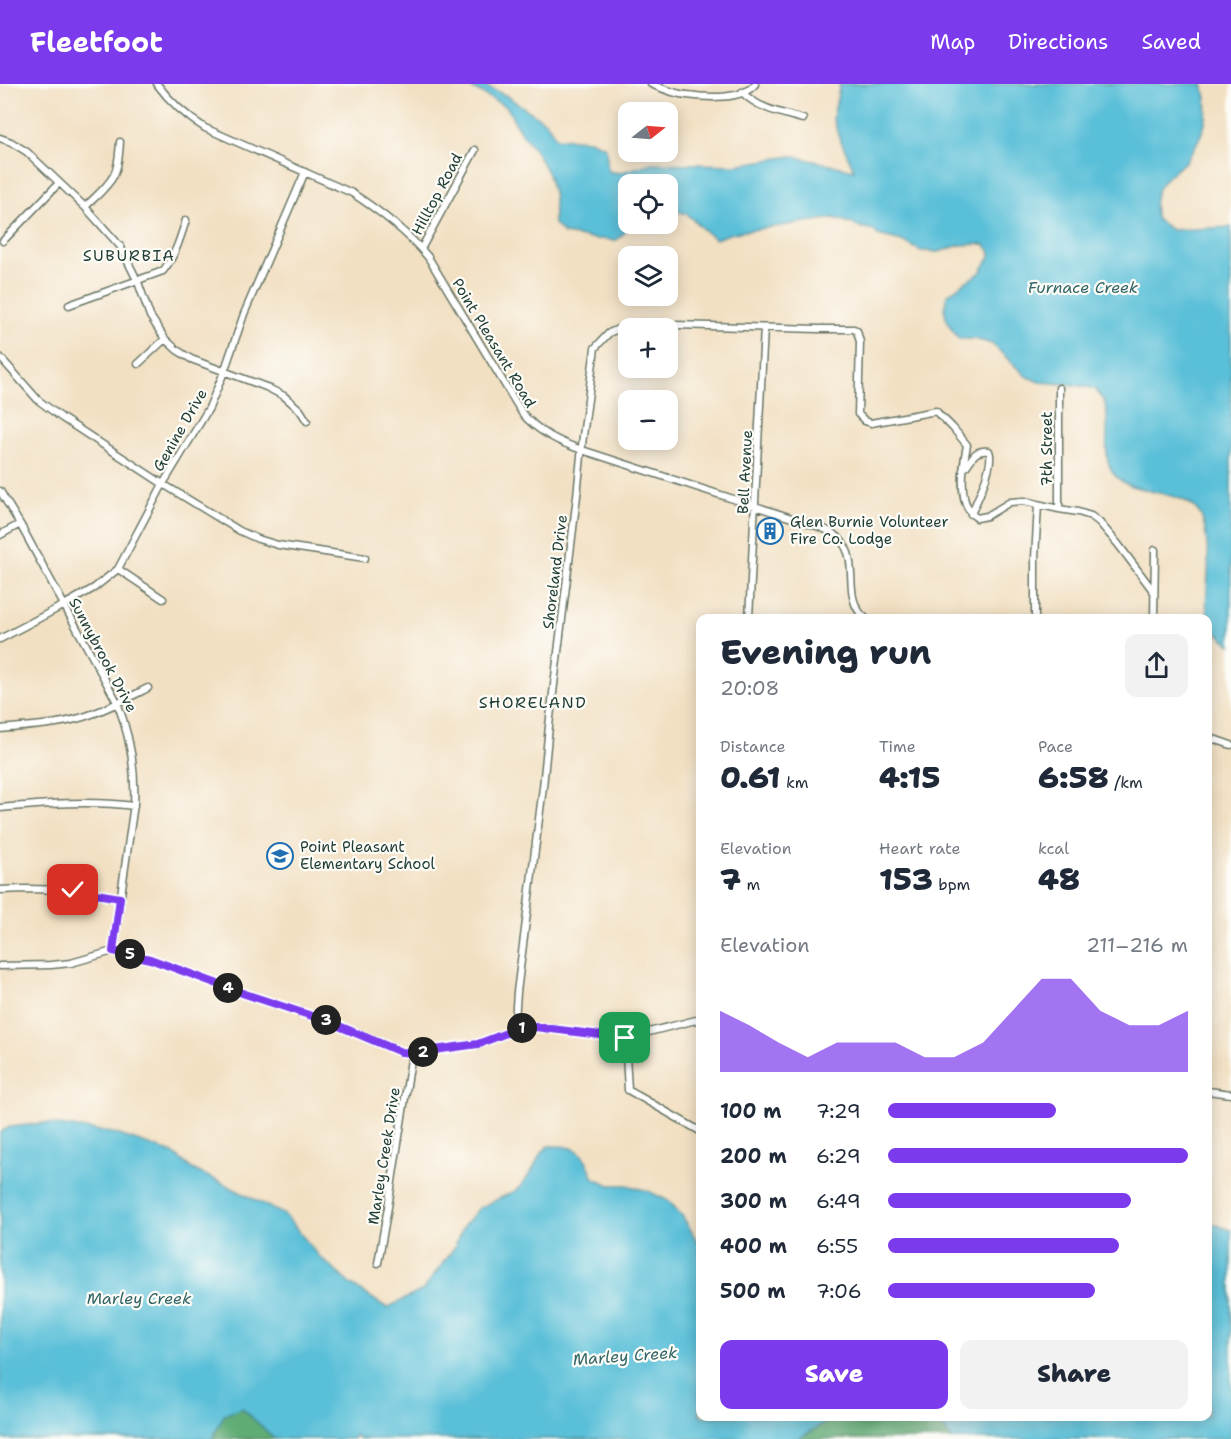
<!DOCTYPE html>
<meta charset="utf-8">
<style>
:root{--surface:#fff;--page:#f2f2f3;--text:#1f2937;--muted:#747a83;--accent:#7c3aed}
body{margin:0;font-family:"Shantell Sans",sans-serif;background:var(--page);color:var(--text);height:100vh;display:flex;flex-direction:column;font-size:22px;white-space:nowrap}
*{box-sizing:border-box;margin:0}
p{font-size:20px;color:var(--muted)}
.icon{flex:none;width:33px;height:33px;fill:none;stroke:currentColor;stroke-width:2;stroke-linecap:round;stroke-linejoin:round}
.map{position:relative;flex:1;overflow:hidden}
.sheet{position:absolute;left:696px;top:530px;width:516px;height:807px;display:flex;flex-direction:column;background:var(--surface);border-radius:12px;box-shadow:0 3px 15px #0003}
.sheet>*{flex:none}
.needle{width:39px;rotate:73deg}
.controls{position:absolute;left:618px;top:18px;display:grid;gap:12px}
.controls a{display:grid;place-items:center;width:60px;height:60px;border-radius:12px;background:var(--surface);box-shadow:0 3px 15px #0003;font-size:30px}
.pin{position:absolute;display:grid;place-items:center;width:51px;height:51px;color:#fff;margin:-26px;border-radius:12px;box-shadow:0 3px 9px #0006}
.km{position:absolute;width:30px;height:30px;margin:-15px;border-radius:50%;background:#222;color:#fff;font-size:16px;line-height:30px;text-align:center}
.round{display:grid;place-items:center;flex:none;width:63px;height:63px;border-radius:12px;background:var(--page)}
.head{display:flex;align-items:center;justify-content:space-between;height:102px;padding:0 24px}
h1{font-size:33px;font-weight:800;line-height:45px}
.figures{display:grid;grid-template-columns:repeat(3,1fr);gap:9px;height:102px;padding:6px 24px}
.figures div{display:grid;align-content:center}
.figures b{font-size:30px;font-weight:800}
.figures small{font-size:16px;font-weight:400}
.figures p{font-size:16px}
.chart{height:168px;padding:12px 24px}
.chart p{display:flex;justify-content:space-between}
.chart svg{width:100%;height:108px;margin-top:6px;fill:var(--accent);opacity:.7}
.button{display:flex;gap:12px;margin-top:auto;padding:12px 24px}
.button a{flex:1;height:69px;border-radius:12px;background:var(--accent);color:#fff;font-size:24px;font-weight:800;line-height:69px;text-align:center}
.button a+a{background:var(--page);color:var(--text)}
ul{padding:0 24px;list-style:none;font-size:20px}
li{display:grid;grid-template-columns:96px 72px 1fr;align-items:center;height:45px}
li i{height:15px;border-radius:8px;background:var(--accent)}
header{display:flex;align-items:center;gap:36px;box-sizing:border-box;height:84px;padding:0 30px;background:var(--accent);color:#fff}
header strong{font-size:28px}
nav{display:flex;gap:33px;margin-inline-start:auto;font-size:21px}
.map>svg:first-child{display:block}
.forest{fill:#61ac74;stroke:#407454;stroke-width:1.5}
.water{fill:#5abfd8;stroke:#3c7e86;stroke-width:1.5}
.lines{fill:none;stroke-linecap:round;stroke-linejoin:round}
.street-casing{stroke:#697666;stroke-width:9}
.street{stroke:#fff;stroke-width:6}
.route-casing{stroke:#fff;stroke-width:12}
.route{stroke:#7c3aed;stroke-width:8}
.labels{text-anchor:middle;dominant-baseline:central;stroke-width:4.5;stroke-linejoin:round;paint-order:stroke}
.street-label{font-size:15px;fill:#1f3d34;stroke:#fdfcf7}
.poi-label{font-size:15px;fill:#1f3d34;stroke:#fdfcf7;text-anchor:start}
.neighbourhood-label{font-size:16px;letter-spacing:1.5px;fill:#1f3d34;stroke:#fdfcf7}
.water-label{font-size:16px;font-style:italic;fill:#316465;stroke:#fdfcf7}
</style>
<header>
<strong>Fleetfoot</strong>
<nav><a>Map</a><a>Directions</a><a>Saved</a></nav>
</header>
<div class="map">
<svg width="1231" height="1355" viewBox="0 0 1231 1355">
<rect width="100%" height="100%" fill="#fdfcf7"/>
<filter id="ink" filterUnits="userSpaceOnUse"><feTurbulence type="fractalNoise" baseFrequency=".0167" numOctaves="2"/><feDisplacementMap in="SourceGraphic" scale="12" xChannelSelector="R" yChannelSelector="G"/><feConvolveMatrix kernelMatrix="1 2 1 2 8 2 1 2 1" color-interpolation-filters="sRGB"/></filter>
<filter id="wash" filterUnits="userSpaceOnUse"><feTurbulence type="fractalNoise" baseFrequency=".008" numOctaves="4" result="noise"/><feDisplacementMap in="SourceGraphic" scale="24" xChannelSelector="R" yChannelSelector="G"/><feGaussianBlur stdDeviation="1.35" result="paint"/><feColorMatrix in="noise" values="0 0 0 0 0 0 0 0 0 0 0 0 0 0 0 0 0 1.4 0 .05"/><feComposite in="paint" operator="in"/></filter>
<g filter="url(#wash)">
<rect width="100%" height="100%" fill="#f2e0c3"/>
<!-- forest -->
<path class="forest" d="M242 1324 275 1355H212L224 1331Z
M834 1332H933L946 1347 952 1355H797L813 1346Z"/>
<!-- water -->
<path class="water" d="M464 0H480L505 11 547 39 556 54 589 56 606 63 608 87 619 89 652 79 736 81 792 72 854 86 840 55 833 34 840 0H1203C1210 26 1207 43 1193 66 1190 70 1188 75 1185 78 1181 82 1175 86 1170 90 1155 104 1152 115 1156 135L1172 146 1231 143V561C1224 555 1216 549 1211 541 1204 526 1207 508 1208 491 1209 477 1207 445 1201 432 1186 402 1131 414 1113 389 1100 370 1112 341 1105 320 1104 315 1098 310 1095 305L1077 301 1039 298 1026 292 992 260 975 255H959C946 239 942 232 947 211L962 200 980 189 990 173V167L984 160 960 161 939 168 921 167 902 157 878 151 873 146 866 144 858 143 851 139 834 134 732 149 716 155 707 149 687 130 668 125V100H628V140H633L617 156 596 155 564 150 554 140V113L548 90 536 68 518 44 507 23Z
M45 1039 113 1049 173 1069 192 1085 224 1100 285 1131 319 1172 350 1200 387 1224 423 1206 454 1164 463 1143 479 1124 519 1105 532 1087 540 1071 548 1062C580 1062 582 1066 594 1094L610 1101H627L648 1107 669 1117 683 1133 700 1162V1332H834L813 1346 797 1355H360L355 1351 353 1355H275L242 1324 224 1331 212 1355H0V1048L10 1043Z
M1208 1138 1231 1146V1355H952L946 1347 933 1332H1208Z"/>
</g>
<g filter="url(#ink)">
<g class="lines">
<defs>
<path id="street" d="M157 0C170 18 186 32 205 44L352 109C380 127 407 148 428 173L522 329C538 348 559 358 582 366L801 437C811 440 822 443 832 449 866 470 838 511 865 534
M651 0C663 5 675 10 687 11 706 14 743 16 755 0
M742 8C758 25 782 29 803 35
M0 54 11 58 27 68 85 123 120 162 138 198 150 232 165 255 177 266 191 275 266 303 284 312 300 326 307 337
M85 123C95 113 107 104 114 91 119 81 119 69 120 58
M3 157 59 99
M421 165 475 66
M69 221 163 187C175 172 180 155 186 136
M0 273 38 316 62 334 163 400 240 447 258 455 278 461 365 474
M138 280 165 255
M943 334 953 344 967 361C963 381 956 422 977 434L987 432 1010 418 1024 417 1059 425 1078 428 1091 432 1099 438 1118 460 1154 508
M963 386C973 376 972 365 989 367 995 379 977 417 971 430
M0 407 20 440 117 618C130 652 136 684 134 720L113 867
M1059 425V304
M0 451 20 440
M118 485 163 515
M749 534 764 244
M1035 534V474L1038 421
M1154 534 1155 466
M0 555 64 521 94 504 118 485 163 400 209 324 224 288 244 230 305 88
M0 645C31 642 63 641 92 630 111 623 130 613 148 604
M1208 653 1231 661
M0 724C45 720 90 716 134 722
M0 806 26 805 73 806 120 814
M0 882 51 881 71 879 113 867 150 875 245 910 327 937 401 968 412 969 479 960 517 945 535 943 625 954 700 935
M517 945 515 937 517 908 543 703 549 642 577 412 583 352 595 264 609 249 627 241 640 240 818 245H854L857 247 860 258 858 330 865 337 871 339 936 327 941 333
M625 954 628 1006 700 1047
M1208 1007 1231 1010
M378 1179 388 1123 412 969"/>
</defs>
<!-- street casing -->
<use href="#street" class="street-casing"/>
<!-- street -->
<use href="#street" class="street"/>
</g>
</g>
<g class="lines" filter="url(#ink)">
<defs>
<path id="route" d="M73 806 120 814 113 867 150 875 245 910 327 937 401 968 412 969 478 960 517 945 535 943 625 954"/>
</defs>
<!-- route casing -->
<use href="#route" class="route-casing"/>
<!-- route -->
<use href="#route" class="route"/>
</g>
<!-- icons -->
<defs>
<symbol id="building-ring" viewBox="-11 -11 22 22"><circle r="9.5" fill="#fdfcf7" stroke="#1f6fb2" stroke-width="1.5"/><path d="M-4-6H4V6H1V3H-1V6H-4ZM-2.5-4.3h1.7v1.8h-1.7ZM.8-4.3h1.7v1.8H.8ZM-2.5-1h1.7V.8h-1.7ZM.8-1h1.7V.8H.8Z" fill="#1f6fb2"/></symbol>
<symbol id="school-ring" viewBox="-11 -11 22 22"><circle r="9.5" fill="#fdfcf7" stroke="#1f6fb2" stroke-width="1.5"/><path d="M0-5L7-2L0 1L-7-2ZM-4 1L0 2.5L4 1V4Q0 6-4 4Z" fill="#1f6fb2"/></symbol>
</defs>
<g fill-rule="evenodd">
<use href="#building-ring" x="755" y="432" width="30" height="30"/>
<use href="#school-ring" x="265" y="757" width="30" height="30"/>
</g>
<g class="labels">
<!-- street labels -->
<g class="street-label">
<text transform="translate(437 110) rotate(-62)">Hilltop Road</text>
<text transform="translate(494 259) rotate(59)">Point Pleasant Road</text>
<text transform="translate(180 346) rotate(-60)">Genine Drive</text>
<text transform="translate(1047 365) rotate(-90)">7th Street</text>
<text transform="translate(745 388) rotate(-87)">Bell Avenue</text>
<text transform="translate(555 488) rotate(-83)">Shoreland Drive</text>
<text transform="translate(103 571) rotate(62)">Sunnybrook Drive</text>
<text transform="translate(384 1072) rotate(-81)">Marley Creek Drive</text>
</g>
<!-- poi labels -->
<g class="poi-label">
<text x="790" y="438">Glen Burnie Volunteer<tspan x="790" dy="17">Fire Co. Lodge</tspan></text>
<text x="300" y="763">Point Pleasant<tspan x="300" dy="17">Elementary School</tspan></text>
</g>
<!-- neighbourhood labels -->
<g class="neighbourhood-label">
<text x="129" y="171">SUBURBIA</text>
<text x="533" y="618">SHORELAND</text>
</g>
<!-- water labels -->
<g class="water-label">
<text x="1083" y="203">Furnace Creek</text>
<text x="139" y="1214">Marley Creek</text>
<text transform="translate(625 1272) rotate(-4)">Marley Creek</text>
</g>
</g>
</svg>
<div class="controls">
<a><svg class="needle" viewBox="-14 -14 28 28"><path d="M0-13l5 13h-10z" fill="#e53935"/><path d="M0 13l5-13h-10z" fill="#747a83"/></svg></a>
<a><svg class="icon" aria-label="locate" viewBox="0 0 24 24"><circle cx="12" cy="12" r="6"/><path d="M12 2v4M12 18v4M2 12h4M18 12h4"/></svg></a>
<a><svg class="icon" aria-label="layers" viewBox="0 0 24 24"><path d="M12 4l9 5-9 5-9-5zM3 14l9 5 9-5"/></svg></a>
<a>+</a>
<a>−</a>
</div>
<div class="pin" style="left:625px;top:954px;background:#1e9e55"><svg class="icon" aria-label="arrive" viewBox="0 0 24 24"><path d="M6 21V4h12l-3 4 3 4H6"/></svg></div>
<div class="pin" style="left:73px;top:806px;background:#d93025"><svg class="icon" aria-label="check" viewBox="0 0 24 24"><path d="M5 12l5 5 9-10"/></svg></div>
<b class="km" style="left:522px;top:944px">1</b>
<b class="km" style="left:423px;top:968px">2</b>
<b class="km" style="left:326px;top:936px">3</b>
<b class="km" style="left:228px;top:904px">4</b>
<b class="km" style="left:130px;top:870px">5</b>
<section class="sheet">
<div class="head"><div><h1>Evening run</h1><p>20:08</p></div><a class="round"><svg class="icon" aria-label="share" viewBox="0 0 24 24"><path d="M12 15V3M7 8l5-5 5 5M5 13v7h14v-7"/></svg></a></div>
<div class="figures">
<div><p>Distance</p><b>0.61<small> km</small></b></div>
<div><p>Time</p><b>4:15</b></div>
<div><p>Pace</p><b>6:58<small> /km</small></b></div>
</div>
<div class="figures">
<div><p>Elevation</p><b>7<small> m</small></b></div>
<div><p>Heart rate</p><b>153<small> bpm</small></b></div>
<div><p>kcal</p><b>48</b></div>
</div>
<div class="chart"><p><span>Elevation</span>211–216 m</p>
<svg viewBox="0 0 160 44" preserveAspectRatio="none"><path d="M0 44V19L10 25L20 32L30 38L40 32L50 32L60 32L70 38L80 38L90 32L100 19L110 6L120 6L130 19L140 25L150 25L160 19V44z"/></svg>
</div>
<ul>
<li><b>100 m</b>7:29<i style="width:56%"></i></li>
<li><b>200 m</b>6:29<i style="width:100%"></i></li>
<li><b>300 m</b>6:49<i style="width:81%"></i></li>
<li><b>400 m</b>6:55<i style="width:77%"></i></li>
<li><b>500 m</b>7:06<i style="width:69%"></i></li>
</ul>
<div class="button"><a>Save</a><a>Share</a></div>
</section>
</div>
